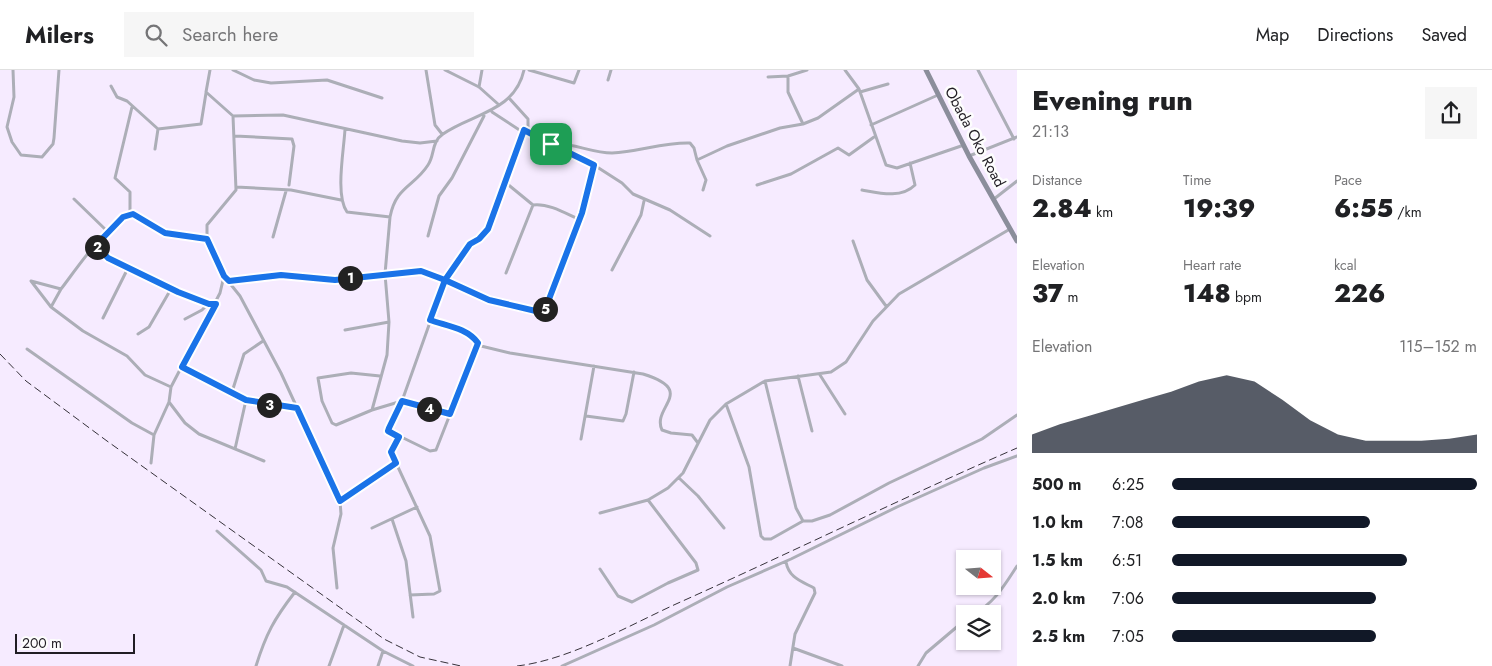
<!DOCTYPE html>
<meta charset="utf-8">
<style>
:root{--surface:#fff;--page:#f6f6f6;--text:#202124;--muted:#757577;--line:#e0e0e0;--accent:#111827}
body{margin:0;font-family:Jost,sans-serif;background:var(--page);color:var(--text);height:100vh;display:flex;flex-direction:column;font-size:19px;white-space:nowrap}
*{box-sizing:border-box;margin:0}
p{font-size:16px;color:var(--muted)}
.icon{flex:none;width:28px;height:28px;fill:none;stroke:currentColor;stroke-width:2;stroke-linecap:round;stroke-linejoin:round}
.map{position:relative;flex:1;overflow:hidden}
.panel{display:flex;flex-direction:column;background:var(--surface);width:475px}
.panel>*{flex:none}
.needle{width:32px;rotate:107deg}
.controls{position:absolute;left:956px;top:480px;display:grid;gap:10px}
.controls a{display:grid;place-items:center;width:45px;height:45px;border-radius:0px;background:var(--surface);box-shadow:0 1px 4px #0004;font-size:25px}
.scale{position:absolute;left:15px;bottom:12px;width:120px;box-sizing:border-box;padding-left:5px;border:2px solid #211d24;border-top:0;font-size:14px;line-height:18px;white-space:nowrap;color:#211d24;-webkit-text-stroke:4px #fdfdfd;paint-order:stroke}
.pin{position:absolute;display:grid;place-items:center;width:42px;height:42px;color:#fff;margin:-21px;border-radius:10px;box-shadow:0 2px 8px #0006}
.km{position:absolute;width:25px;height:25px;margin:-12px;border-radius:50%;background:#222;color:#fff;font-size:14px;line-height:25px;text-align:center}
.round{display:grid;place-items:center;flex:none;width:52px;height:52px;border-radius:0px;background:var(--page)}
.summary{display:flex;align-items:center;justify-content:space-between;height:85px;padding:0 15px}
h1{font-size:28px;font-weight:800;line-height:38px}
.figures{display:grid;grid-template-columns:repeat(3,1fr);gap:8px;height:85px;padding:5px 15px}
.figures div{display:grid;align-content:center}
.figures b{font-size:25px;font-weight:800}
.figures small{font-size:14px;font-weight:400}
.figures p{font-size:14px}
.chart{height:140px;padding:10px 15px}
.chart p{display:flex;justify-content:space-between}
.chart svg{width:100%;height:90px;margin-top:5px;fill:var(--accent);opacity:.7}
ul{padding:0 15px;list-style:none;font-size:16px}
li{display:grid;grid-template-columns:80px 60px 1fr;align-items:center;height:38px}
li i{height:12px;border-radius:6px;background:var(--accent)}
header{display:flex;align-items:center;gap:30px;box-sizing:border-box;height:70px;padding:0 25px;background:var(--surface);border-bottom:1px solid var(--line)}
header strong{font-size:24px}
nav{display:flex;gap:28px;margin-inline-start:auto;font-size:18px}
.search{width:350px;height:45px;background:var(--page);display:flex;align-items:center;gap:12px;box-sizing:border-box;padding:0 18px;border-radius:0px;color:var(--muted);font-size:19px}
main{display:flex;flex:1;min-height:0}
.map>svg:first-child{display:block}
.lines{fill:none;stroke-linecap:round;stroke-linejoin:round}
.street{stroke:#acaeb7;stroke-width:3}
.secondary{stroke:#8b8e9b;stroke-width:5}
.rail{stroke:#36323a;stroke-width:1;stroke-dasharray:8 4;stroke-linecap:butt}
.route-casing{stroke:#fff;stroke-width:10}
.route{stroke:#1a73e8;stroke-width:6}
.labels{text-anchor:middle;dominant-baseline:central;stroke-width:5;stroke-linejoin:round;paint-order:stroke}
.street-label{font-size:15px;fill:#211d24;stroke:#fdfdfd}
</style>
<header>
<strong>Milers</strong>
<div class="search"><svg class="icon" aria-label="search" viewBox="0 0 24 24"><circle cx="10" cy="10" r="6"/><path d="M15 15l6 6"/></svg>Search here</div>
<nav><a>Map</a><a>Directions</a><a>Saved</a></nav>
</header>
<main>
<div class="map">
<svg width="1017" height="596" viewBox="0 0 1017 596">
<rect width="100%" height="100%" fill="#f6ebff"/>
<g class="lines">
<!-- street -->
<path class="street" d="M13 0 14 27 7 57 12 72 21 85 42 87 53 74 54 68 59 0
M233 0 254 10 271 13 327 10 382 28
M426 0 435 55 442 64
M445 0 479 17 498 34
M529 0 574 13 579 0
M845 0 859 19 886 95 897 98 964 75
M978 0 1014 69
M788 6V22L803 54
M768 7 788 6 807 0
M608 10 611 0
M111 16 117 27 127 31 158 59
M479 17 482 0
M860 22 888 14
M509 28 528 49V62
M233 46 283 45 402 71 420 73 437 71
M871 55 938 25
M345 59C344 80 335 125 347 142L390 147C396 116 414 117 428 95 435 85 431 72 443 64 471 44 515 42 524 0
M524 60 594 95 622 113 633 124 670 140 710 166
M235 66 292 69 294 76 289 115
M551 74C572 72 591 83 612 83 638 82 664 72 690 73L694 78 697 90 727 76 780 58 803 54 818 48 859 19
M155 79 158 59 201 54 206 23
M969 86 1017 67
M697 90 706 110 703 120
M505 112 533 135C548 133 565 143 578 149
M757 115 791 104 838 78 849 85 874 67
M236 117 291 120 341 130
M862 120C879 123 901 129 915 115L910 93
M74 129 107 161
M994 129 1017 111
M130 144V122L115 108 132 37
M428 166 439 126 452 108 484 46
M273 167 286 121
M853 171 867 210 886 236
M96 175 108 188 178 222 209 233 216 234
M612 200 641 145 644 131
M506 203 533 135
M224 206 240 226 281 303 340 431 341 444 333 478 337 518
M229 211 281 205 335 210 421 201 489 230 543 241 579 152 594 95
M61 219C73 204 116 139 136 145 147 148 154 159 165 163 178 167 194 167 207 169
M51 237 61 219 31 211 51 237 83 261 127 286 145 305 171 317 220 223 224 206 207 169V155L236 120 233 46 206 22 210 0
M103 248 128 198
M185 249 202 240 209 233
M431 250 468 263 481 276 510 283 643 304C698 321 651 337 662 360L671 363 692 365 698 373
M345 260 389 252
M138 264 149 257 171 219
M478 273 436 380 430 381 389 361 402 331 445 210 470 174 479 169 488 159 515 81 524 63 492 42
M27 279 132 353 154 365
M182 297 246 330 296 338
M820 305 845 344
M380 306 351 303 318 308 322 331 332 353 336 355 372 340 402 331 450 344
M798 306 812 361
M765 311 796 438 803 451H812L830 445 889 413 982 369 1017 345
M171 317 169 332 185 353 199 364 264 391
M232 322 244 284 263 271
M726 334 749 397 761 466 764 469H771L803 451
M372 340 387 285 389 252 385 204 390 147
M586 346 623 351 626 344 634 302
M399 367 391 382 430 466 440 521 434 524 410 525
M581 369 594 296
M235 379 246 330
M151 393 154 365 169 332
M679 408 698 426 724 458
M340 431 396 393
M600 443 648 430 668 418 683 403 710 350 726 334 765 311 831 302 846 292 873 251 899 224 1010 159
M392 449 406 491 413 547
M372 458 417 437
M217 461 261 500 266 511 287 517 383 581 413 596
M786 492C789 508 801 511 814 518L815 523 795 564 790 596
M600 499 618 526 632 532 668 513 698 500 696 493 648 430
M974 544C995 532 1004 516 1017 496
M793 578 842 596
M256 596C266 564 274 549 295 522
M329 596 344 555
M378 596 383 581
M562 596 654 555 727 517 791 489 897 437 984 398 1017 386
M918 596 926 583 965 550"/>
<!-- secondary -->
<path class="secondary" d="M926 0 969 86 1017 171"/>
<!-- rail -->
<path class="rail" d="M0 284 26 311 107 371 384 569 420 587 461 596
M517 596C569 590 628 556 676 534 790 483 902 428 1017 378"/>
</g>
<g class="lines">
<defs>
<path id="route" d="M551 74 524 60 488 159 479 169 470 174 445 210 421 201 335 210 281 205 229 211 224 206 207 169 165 163 133 144 123 147 96 175 108 188 178 222 209 234H216L182 297 246 330 297 338 340 431 396 393 391 382 399 367 388 361 389 358 402 331 450 344 478 273C467 258 447 256 430 250L445 210 489 230 540 242 546 237 582 143 594 95 551 74"/>
</defs>
<!-- route casing -->
<use href="#route" class="route-casing"/>
<!-- route -->
<use href="#route" class="route"/>
</g>
<g class="labels">
<!-- street labels -->
<g class="street-label">
<text transform="translate(975 67) rotate(62)">Obada Oko Road</text>
</g>
</g>
</svg>
<div class="controls">
<a><svg class="needle" viewBox="-14 -14 28 28"><path d="M0-13l5 13h-10z" fill="#e53935"/><path d="M0 13l5-13h-10z" fill="#757577"/></svg></a>
<a><svg class="icon" aria-label="layers" viewBox="0 0 24 24"><path d="M12 4l9 5-9 5-9-5zM3 14l9 5 9-5"/></svg></a>
</div>
<div class="scale">200 m</div>
<div class="pin" style="left:551px;top:74px;background:#1e9e55"><svg class="icon" aria-label="arrive" viewBox="0 0 24 24"><path d="M6 21V4h12l-3 4 3 4H6"/></svg></div>
<b class="km" style="left:350px;top:208px">1</b>
<b class="km" style="left:97px;top:177px">2</b>
<b class="km" style="left:269px;top:335px">3</b>
<b class="km" style="left:429px;top:339px">4</b>
<b class="km" style="left:545px;top:239px">5</b>
</div>
<section class="panel">
<div class="summary"><div><h1>Evening run</h1><p>21:13</p></div><a class="round"><svg class="icon" aria-label="share" viewBox="0 0 24 24"><path d="M12 15V3M7 8l5-5 5 5M5 13v7h14v-7"/></svg></a></div>
<div class="figures">
<div><p>Distance</p><b>2.84<small> km</small></b></div>
<div><p>Time</p><b>19:39</b></div>
<div><p>Pace</p><b>6:55<small> /km</small></b></div>
</div>
<div class="figures">
<div><p>Elevation</p><b>37<small> m</small></b></div>
<div><p>Heart rate</p><b>148<small> bpm</small></b></div>
<div><p>kcal</p><b>226</b></div>
</div>
<div class="chart"><p><span>Elevation</span>115–152 m</p>
<svg viewBox="0 0 160 44" preserveAspectRatio="none"><path d="M0 44V35L10 30L20 26L30 22L40 18L50 14L60 9L70 6L80 9L90 18L100 28L110 35L120 38L130 38L140 38L150 37L160 35V44z"/></svg>
</div>
<ul>
<li><b>500 m</b>6:25<i style="width:100%"></i></li>
<li><b>1.0 km</b>7:08<i style="width:65%"></i></li>
<li><b>1.5 km</b>6:51<i style="width:77%"></i></li>
<li><b>2.0 km</b>7:06<i style="width:67%"></i></li>
<li><b>2.5 km</b>7:05<i style="width:67%"></i></li>
</ul>
</section>
</main>
